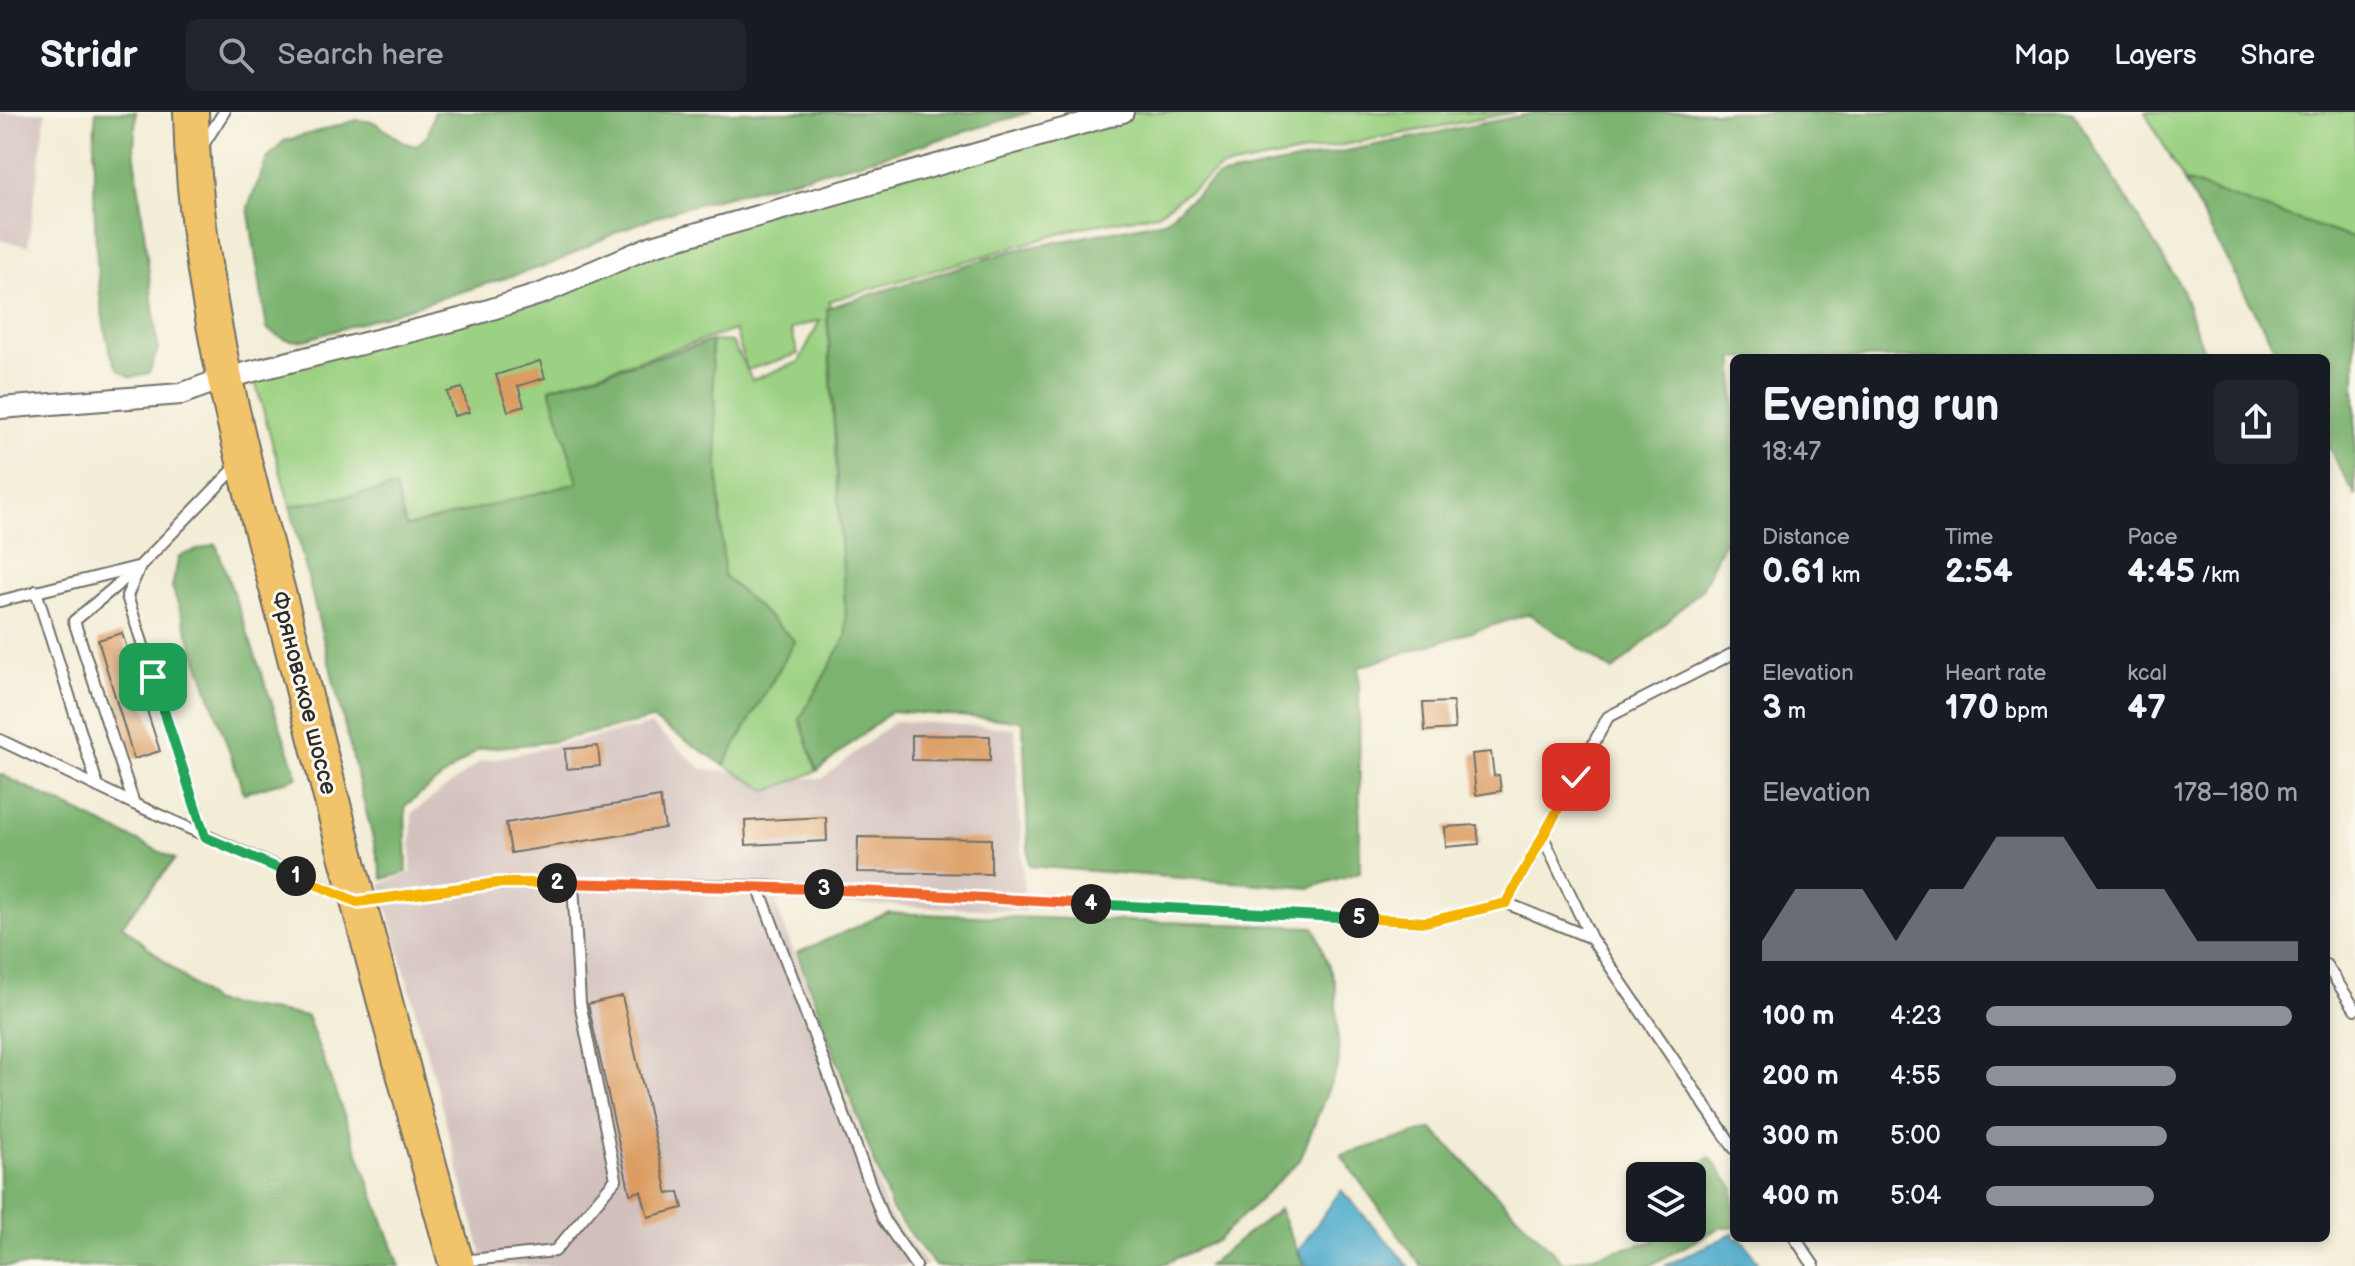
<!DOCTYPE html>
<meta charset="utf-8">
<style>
:root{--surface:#171b24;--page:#20242c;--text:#f1f3f6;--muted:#9ea1a6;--line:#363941;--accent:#8c9099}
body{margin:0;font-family:"Balsamiq Sans",sans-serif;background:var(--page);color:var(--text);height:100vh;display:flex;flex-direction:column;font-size:30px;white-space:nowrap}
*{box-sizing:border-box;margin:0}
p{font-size:26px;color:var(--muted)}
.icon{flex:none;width:44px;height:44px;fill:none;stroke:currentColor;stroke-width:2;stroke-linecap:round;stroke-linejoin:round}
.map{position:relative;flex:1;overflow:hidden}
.panel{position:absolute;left:1730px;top:242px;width:600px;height:888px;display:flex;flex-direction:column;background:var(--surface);border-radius:12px;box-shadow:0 4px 12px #0003}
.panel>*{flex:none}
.fabs{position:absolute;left:1626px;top:1050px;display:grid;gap:16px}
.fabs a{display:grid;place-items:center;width:80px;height:80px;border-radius:12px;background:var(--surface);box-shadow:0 4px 12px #0003;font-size:40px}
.pin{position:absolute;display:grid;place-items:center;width:68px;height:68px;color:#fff;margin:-34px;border-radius:16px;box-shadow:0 4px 12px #0006}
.km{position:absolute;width:40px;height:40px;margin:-20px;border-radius:50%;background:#222;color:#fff;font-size:22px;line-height:40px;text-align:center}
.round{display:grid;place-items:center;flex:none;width:84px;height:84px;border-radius:12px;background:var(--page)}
.headline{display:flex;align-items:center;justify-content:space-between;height:136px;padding:0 32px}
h1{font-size:44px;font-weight:800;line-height:60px}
.stats{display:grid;grid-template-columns:repeat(3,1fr);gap:12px;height:136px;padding:8px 32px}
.stats div{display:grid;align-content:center}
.stats b{font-size:34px;font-weight:800}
.stats small{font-size:22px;font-weight:400}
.stats p{font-size:22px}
.chart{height:224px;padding:16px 32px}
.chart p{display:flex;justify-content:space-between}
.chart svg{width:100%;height:144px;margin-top:8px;fill:var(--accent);opacity:.7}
ul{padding:0 32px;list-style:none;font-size:26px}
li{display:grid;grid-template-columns:128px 96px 1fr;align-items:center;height:60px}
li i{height:20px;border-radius:10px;background:var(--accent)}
header{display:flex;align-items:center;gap:48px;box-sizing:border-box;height:112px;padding:0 40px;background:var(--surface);border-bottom:2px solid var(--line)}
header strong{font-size:38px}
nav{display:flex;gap:44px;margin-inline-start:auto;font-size:28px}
.search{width:560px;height:72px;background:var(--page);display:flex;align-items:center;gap:20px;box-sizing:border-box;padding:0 28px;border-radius:12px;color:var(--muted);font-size:30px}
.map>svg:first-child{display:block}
.industrial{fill:#d1c0bc}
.green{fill:#9bd182;stroke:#637e56;stroke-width:2;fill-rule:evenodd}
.forest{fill:#7cb370;stroke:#546f4e;stroke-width:2}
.water{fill:#4eabcc;stroke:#3c6b7c;stroke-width:2}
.building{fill:#dc9c62}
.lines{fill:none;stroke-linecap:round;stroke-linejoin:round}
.service-casing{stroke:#716f67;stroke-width:14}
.minor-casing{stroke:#716f67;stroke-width:24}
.primary-casing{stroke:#716f67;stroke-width:38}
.service{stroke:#fff;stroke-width:10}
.minor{stroke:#fff;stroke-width:20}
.primary{stroke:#f1c36a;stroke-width:34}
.split-1-casing{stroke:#fff;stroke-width:16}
.split-2-casing{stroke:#fff;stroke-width:16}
.split-3-casing{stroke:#fff;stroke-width:16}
.split-4-casing{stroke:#fff;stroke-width:16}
.split-5-casing{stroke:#fff;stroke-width:16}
.split-6-casing{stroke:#fff;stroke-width:16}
.split-1{stroke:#22a559;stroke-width:10}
.split-2{stroke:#f5b400;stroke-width:10}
.split-3{stroke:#f0652b;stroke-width:10}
.split-4{stroke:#f0652b;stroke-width:10}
.split-5{stroke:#22a559;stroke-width:10}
.split-6{stroke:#f5b400;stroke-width:10}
.labels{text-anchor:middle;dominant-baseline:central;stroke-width:6;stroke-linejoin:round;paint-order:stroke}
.street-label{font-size:24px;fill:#2b2b2b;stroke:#fbf7ec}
</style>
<header>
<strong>Stridr</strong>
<div class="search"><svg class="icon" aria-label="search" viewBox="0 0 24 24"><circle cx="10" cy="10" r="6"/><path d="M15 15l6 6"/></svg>Search here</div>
<nav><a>Map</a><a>Layers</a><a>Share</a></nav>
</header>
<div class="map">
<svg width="2355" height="1154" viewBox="0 0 2355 1154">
<rect width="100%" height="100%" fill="#fbf7ec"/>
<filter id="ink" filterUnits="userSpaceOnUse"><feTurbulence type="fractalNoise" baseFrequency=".0125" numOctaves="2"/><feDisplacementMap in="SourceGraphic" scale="16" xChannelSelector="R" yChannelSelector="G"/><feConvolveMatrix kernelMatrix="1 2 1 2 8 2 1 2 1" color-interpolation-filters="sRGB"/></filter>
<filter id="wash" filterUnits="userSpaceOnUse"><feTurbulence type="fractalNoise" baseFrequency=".006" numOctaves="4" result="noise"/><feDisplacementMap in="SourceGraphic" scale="32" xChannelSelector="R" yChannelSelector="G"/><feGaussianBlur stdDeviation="1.8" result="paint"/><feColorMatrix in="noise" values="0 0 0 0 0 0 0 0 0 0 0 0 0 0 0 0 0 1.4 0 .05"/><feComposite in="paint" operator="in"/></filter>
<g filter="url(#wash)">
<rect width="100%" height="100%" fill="#f3edd7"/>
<!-- industrial -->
<path class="industrial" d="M0 0H46L28 134 0 128Z
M895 609 1015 616 1025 799 775 789 889 1103 928 1154H485L381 772 411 761 412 701 480 650 651 613 702 657 822 667Z"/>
<!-- green -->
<path class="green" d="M1123 0H1516L1221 56 1157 102 1083 115 829 189 833 204 827 206 847 523 800 607 817 659 768 679 724 653 795 530 724 464 711 229 732 230 747 258 735 218 550 276 579 371 406 415 395 376 290 394 253 262 460 207 652 134ZM820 208 799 250 752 268 747 258 798 242 791 217Z
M2145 0H2355V127L2184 69Z"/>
<!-- forest -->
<path class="forest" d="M96 0H136L134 36 158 237 149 261 131 265C126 262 119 259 116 254 94 213 91 50 96 0Z
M434 0H1031L887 43 678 97 621 118 551 152 308 227C291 231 281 227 267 217L248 95 267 47 284 29 357 8 374 10 405 31 416 34 428 23Z
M1539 0H2073L2181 175 2206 246H1734V408L1702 477 1613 559 1529 502 1359 555 1360 760 1309 776 1029 754 1023 609 892 599 817 659 800 607 847 523 827 196 1011 139 1164 109 1217 65Z
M2184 69 2355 127V383L2326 331V246H2280Z
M711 229 724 464 795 529 724 653 652 607 550 630 479 637 405 694 407 760 383 767 290 394 395 376 406 415 578 371 550 276Z
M216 432 298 665 244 681 172 475 179 444Z
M0 662 175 747 122 813 213 890 307 904 400 1154H0Z
M887 801 1314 815 1335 871 1339 950 1300 1048 1217 1129 1158 1154H935L892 1098 797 841Z
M1432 1017 1564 1151 1654 1129 1658 1116H1692V1064H1682L1710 1045 1734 1077V1116H1719L1649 1154H1421L1341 1043Z
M1279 1097 1304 1154H1207Z"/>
<!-- water -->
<path class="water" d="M1341 1078 1409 1154H1307L1298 1139Z
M1734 1121V1126H1741L1761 1154H1664Z"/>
<g id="blocks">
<!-- building -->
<path class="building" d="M540 249 545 266 518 274 524 294 508 299 496 263Z
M462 276 469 300 454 304 447 280Z
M122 521 160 639 134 647 98 528Z
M1453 590 1455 617 1425 619 1423 591Z
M912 623 990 624V649L912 648Z
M598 634 600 654 566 657 565 637Z
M1491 640 1494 664 1499 663 1501 679 1476 683 1472 642Z
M660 685 665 716 511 741 506 711Z
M826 705 827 729 746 733 745 709Z
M1477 713 1479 732 1446 735 1445 715Z
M858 725 991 727V762L857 760Z
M622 884 668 1082 679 1080 683 1096 648 1105 641 1079 630 1082 588 892Z"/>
</g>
</g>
<g filter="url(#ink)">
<use href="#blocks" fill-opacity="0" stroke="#716f67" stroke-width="2"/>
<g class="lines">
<defs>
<path id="service" d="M203 33 224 0
M239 352 139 455 74 509 134 692 350 787
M139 457 127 484 205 725
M36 479 98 675
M0 489 137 455
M0 628 134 692
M1543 725 1608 605 1734 541
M365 789 498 771 758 774
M1506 791 1543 725 1591 826
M2326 853 2355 897
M1795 1126 1814 1154
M462 1149 555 1139 616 1067 580 891 573 772
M916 1154 883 1107 758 774 1426 810 1506 791 1591 826 1734 1036"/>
<path id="minor" d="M0 296 181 282 222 267 460 207 543 181 652 134 1123 0"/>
<path id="primary" d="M191 0C194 179 244 350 289 522 343 733 398 944 457 1154"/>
</defs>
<!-- service casing -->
<use href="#service" class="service-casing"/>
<!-- minor casing -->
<use href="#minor" class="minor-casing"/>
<!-- primary casing -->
<use href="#primary" class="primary-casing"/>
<!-- service -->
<use href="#service" class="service"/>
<!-- minor -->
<use href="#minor" class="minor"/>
<!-- primary -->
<use href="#primary" class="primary"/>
</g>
</g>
<g class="lines" filter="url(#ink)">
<defs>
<path id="split-1" d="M153 565 205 725 296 764"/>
<path id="split-2" d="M296 764 357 790 498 771H557"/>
<path id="split-3" d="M557 771 824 777"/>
<path id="split-4" d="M824 777 1091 792"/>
<path id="split-5" d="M1091 792 1359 806"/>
<path id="split-6" d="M1359 806 1426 810 1506 791 1576 665"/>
</defs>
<!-- split-1 casing -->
<use href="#split-1" class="split-1-casing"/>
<!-- split-2 casing -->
<use href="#split-2" class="split-2-casing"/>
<!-- split-3 casing -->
<use href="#split-3" class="split-3-casing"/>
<!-- split-4 casing -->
<use href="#split-4" class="split-4-casing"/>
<!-- split-5 casing -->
<use href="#split-5" class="split-5-casing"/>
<!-- split-6 casing -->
<use href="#split-6" class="split-6-casing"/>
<!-- split-1 -->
<use href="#split-1" class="split-1"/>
<!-- split-2 -->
<use href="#split-2" class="split-2"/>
<!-- split-3 -->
<use href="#split-3" class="split-3"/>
<!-- split-4 -->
<use href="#split-4" class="split-4"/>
<!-- split-5 -->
<use href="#split-5" class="split-5"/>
<!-- split-6 -->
<use href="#split-6" class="split-6"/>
</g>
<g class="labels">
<!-- street labels -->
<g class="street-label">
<text transform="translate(304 581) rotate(76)">Фряновское шоссе</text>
</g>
</g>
</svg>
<div class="fabs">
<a><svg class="icon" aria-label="layers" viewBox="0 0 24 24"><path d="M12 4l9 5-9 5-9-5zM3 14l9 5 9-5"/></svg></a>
</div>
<div class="pin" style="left:153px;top:565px;background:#1e9e55"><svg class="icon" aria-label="arrive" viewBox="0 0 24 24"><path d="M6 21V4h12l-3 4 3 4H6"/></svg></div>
<div class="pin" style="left:1576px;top:665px;background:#d93025"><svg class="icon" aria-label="check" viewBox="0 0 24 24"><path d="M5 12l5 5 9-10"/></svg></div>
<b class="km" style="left:296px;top:764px">1</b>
<b class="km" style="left:557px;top:771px">2</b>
<b class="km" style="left:824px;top:777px">3</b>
<b class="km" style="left:1091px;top:792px">4</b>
<b class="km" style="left:1359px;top:806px">5</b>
<section class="panel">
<div class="headline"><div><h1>Evening run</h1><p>18:47</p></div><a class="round"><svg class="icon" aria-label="share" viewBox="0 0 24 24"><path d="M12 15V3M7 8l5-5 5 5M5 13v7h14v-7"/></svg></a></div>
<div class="stats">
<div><p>Distance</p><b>0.61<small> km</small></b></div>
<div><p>Time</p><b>2:54</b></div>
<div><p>Pace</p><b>4:45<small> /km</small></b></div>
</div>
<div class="stats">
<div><p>Elevation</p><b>3<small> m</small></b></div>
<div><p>Heart rate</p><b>170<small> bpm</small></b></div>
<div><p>kcal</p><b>47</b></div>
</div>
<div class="chart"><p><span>Elevation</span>178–180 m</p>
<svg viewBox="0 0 160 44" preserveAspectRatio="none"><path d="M0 44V38L10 22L20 22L30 22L40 38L50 22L60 22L70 6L80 6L90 6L100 22L110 22L120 22L130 38L140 38L150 38L160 38V44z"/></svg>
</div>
<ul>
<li><b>100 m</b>4:23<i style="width:98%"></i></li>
<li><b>200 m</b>4:55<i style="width:61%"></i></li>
<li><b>300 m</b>5:00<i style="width:58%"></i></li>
<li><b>400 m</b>5:04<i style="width:54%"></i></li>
</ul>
</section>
</div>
